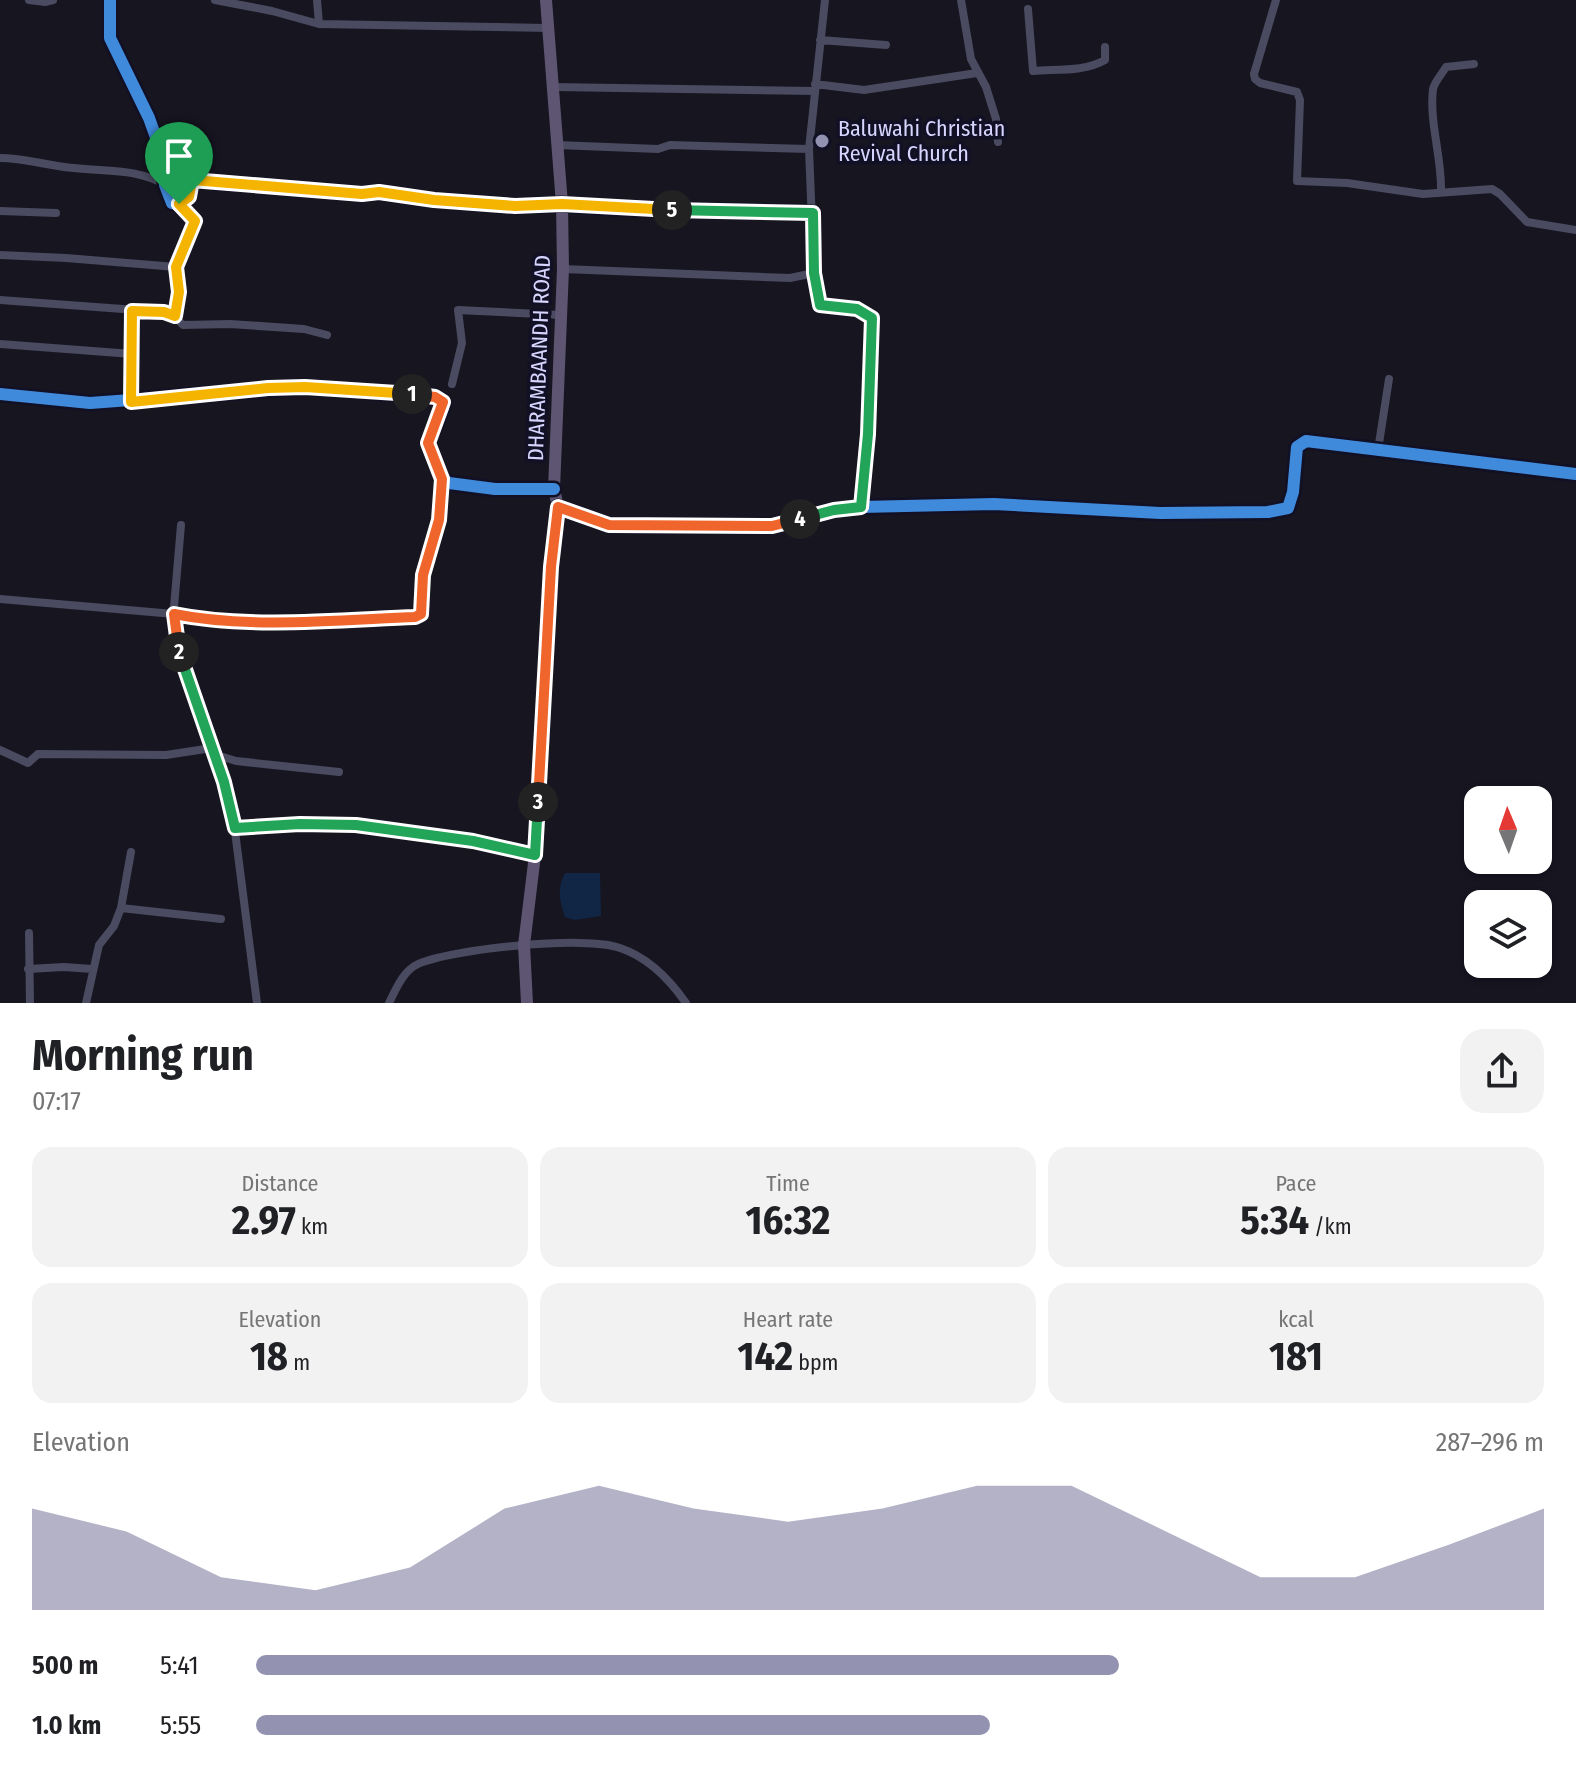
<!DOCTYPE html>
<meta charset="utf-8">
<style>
:root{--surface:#fff;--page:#f2f2f2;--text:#202124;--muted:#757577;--accent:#9392b0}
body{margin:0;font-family:"Fira Sans Condensed",sans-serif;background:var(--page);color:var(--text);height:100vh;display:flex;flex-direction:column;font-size:30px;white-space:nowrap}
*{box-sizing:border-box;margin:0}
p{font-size:26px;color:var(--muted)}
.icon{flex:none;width:44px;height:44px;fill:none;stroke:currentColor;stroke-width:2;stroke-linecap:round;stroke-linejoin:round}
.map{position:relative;height:1003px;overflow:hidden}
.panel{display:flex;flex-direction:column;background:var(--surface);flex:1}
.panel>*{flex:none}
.needle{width:52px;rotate:358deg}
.controls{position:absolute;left:1464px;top:786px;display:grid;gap:16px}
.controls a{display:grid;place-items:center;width:88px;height:88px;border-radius:16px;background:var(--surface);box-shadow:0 2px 6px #0004;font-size:40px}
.pin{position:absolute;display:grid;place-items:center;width:68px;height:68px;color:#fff;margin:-82px -34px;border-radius:50% 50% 50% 0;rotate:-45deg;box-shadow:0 0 8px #0007}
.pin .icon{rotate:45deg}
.km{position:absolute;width:40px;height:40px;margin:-20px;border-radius:50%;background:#222;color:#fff;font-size:22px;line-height:40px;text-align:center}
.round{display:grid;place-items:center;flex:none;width:84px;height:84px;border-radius:24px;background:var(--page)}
.head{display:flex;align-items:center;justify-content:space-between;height:136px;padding:0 32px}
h1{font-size:44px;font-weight:700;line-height:60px}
.stats{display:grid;grid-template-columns:repeat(3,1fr);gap:12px;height:136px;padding:8px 32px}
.stats div{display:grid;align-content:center;border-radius:20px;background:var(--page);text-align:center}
.stats b{font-size:40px;font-weight:700}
.stats small{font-size:22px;font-weight:400}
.stats p{font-size:22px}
.chart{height:224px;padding:16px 32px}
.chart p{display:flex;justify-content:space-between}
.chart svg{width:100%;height:144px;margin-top:8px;fill:var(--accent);opacity:.7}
ul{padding:0 32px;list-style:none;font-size:26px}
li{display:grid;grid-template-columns:128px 96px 1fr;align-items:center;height:60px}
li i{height:20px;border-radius:10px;background:var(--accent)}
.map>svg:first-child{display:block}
.water{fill:#112644}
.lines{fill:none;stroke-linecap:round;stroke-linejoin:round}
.minor{stroke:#4a4a60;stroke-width:8}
.primary{stroke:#5d5572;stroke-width:12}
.cycleway-casing{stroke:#121025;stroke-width:17}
.cycleway{stroke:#408adc;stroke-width:12}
.split-1-casing{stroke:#fff;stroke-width:16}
.split-2-casing{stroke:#fff;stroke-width:16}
.split-3-casing{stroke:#fff;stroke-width:16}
.split-4-casing{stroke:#fff;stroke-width:16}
.split-5-casing{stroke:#fff;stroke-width:16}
.split-6-casing{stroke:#fff;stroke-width:16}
.split-1{stroke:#f5b400;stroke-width:10}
.split-2{stroke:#f0652b;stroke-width:10}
.split-3{stroke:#22a559;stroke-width:10}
.split-4{stroke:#f0652b;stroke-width:10}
.split-5{stroke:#22a559;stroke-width:10}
.split-6{stroke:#f5b400;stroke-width:10}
.poi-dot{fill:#9392b0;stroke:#121025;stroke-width:3}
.labels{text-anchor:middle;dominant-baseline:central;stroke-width:7;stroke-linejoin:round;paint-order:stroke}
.poi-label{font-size:22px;fill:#d7d5fd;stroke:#121025;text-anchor:start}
.street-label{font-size:22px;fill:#d7d5fd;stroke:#121025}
</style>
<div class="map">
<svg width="1576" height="1003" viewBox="0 0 1576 1003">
<rect width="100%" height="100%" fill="#161520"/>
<!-- water -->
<path class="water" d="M565 873H600L601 916 575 920 565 917C559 899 557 889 565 873Z"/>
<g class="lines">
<!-- minor -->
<path class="minor" d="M29 0 45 2 53 0
M110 0V38L149 118 163 157 165 185 172 203 179 204 189 197 192 180 362 194 379 192 434 200 515 206 562 204 611 208 813 213
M215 0 272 11 319 24 549 28
M317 0 319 24
M825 0 809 149 814 273 820 305 857 309 872 318 868 434 861 507
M961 0 971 59 986 87 996 119 998 142
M1276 0 1254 74 1255 79 1260 83 1297 92 1300 100 1297 181 1347 183 1423 194 1492 189 1500 194 1527 222 1576 230
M1028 9 1033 71C1057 69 1084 72 1105 60V47
M820 40 886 45
M815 84 864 90 977 73
M553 87 814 91
M557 145 658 149 670 145 809 149
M0 158C25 158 49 166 74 168 105 172 137 168 165 185
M1441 191C1442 158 1429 122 1433 89 1435 81 1442 74 1446 67L1474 64
M0 211 56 213
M0 255 66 258 176 267 179 292 175 316
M176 267 195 221 179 204
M563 269 790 278 814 273
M0 300 164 312 171 313 183 325 230 324 304 329 327 335
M0 344 132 354
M452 384 462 343 458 310 561 315
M0 394 90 403 305 387 435 397 443 402V408L428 443 442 479 449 483 495 489H554
M131 402 132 311
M1378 450 1389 379
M558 507 609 525 772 526 834 510 861 507 994 504 1160 513 1268 512 1288 508 1293 492 1297 447 1306 441 1576 474
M181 525 174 607 180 660 224 782 233 816 257 1003
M0 599 174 614C248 629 340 620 415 617L421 614 423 575 439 520 442 479
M0 750 28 763 38 754 166 755 212 748 220 756 236 761 339 772
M235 828 300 824 356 825 473 841 535 855
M121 908 221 919
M29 933 30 1003
M28 969 64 967 92 969
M86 1003 99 945 114 926 121 908 131 852
M389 1003C396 989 403 971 418 964 451 949 587 935 620 948 647 957 670 980 686 1003"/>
<!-- primary -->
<path class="primary" d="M527 1003 524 945 535 855 540 732 551 567 558 507 554 489 563 269 562 204 546 0"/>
<defs>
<path id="cycleway" d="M110 0V38L149 118 163 157 165 185 172 203 179 204 189 197 192 180 362 194 379 192 434 200 515 206 562 204 611 208 813 213
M0 394 90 403 305 387 435 397 443 402V408L428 443 442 479 449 483 495 489H554
M558 507 609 525 772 526 834 510 861 507 994 504 1160 513 1268 512 1288 508 1293 492 1297 447 1306 441 1576 474"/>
</defs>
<!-- cycleway casing -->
<use href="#cycleway" class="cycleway-casing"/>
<!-- cycleway -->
<use href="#cycleway" class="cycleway"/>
</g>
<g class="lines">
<defs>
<path id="split-1" d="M179 204 195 221 176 267 179 292 175 316 164 312 132 311 131 402 268 388 305 387 412 394"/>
<path id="split-2" d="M179 652 174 614C248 629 340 620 415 617L421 614 423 575 439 520 442 479 428 443 443 402 435 397 412 394"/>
<path id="split-3" d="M179 652 224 782 235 828 300 824 356 825 473 841 535 855 538 802"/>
<path id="split-4" d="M538 802 551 567 558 507 609 525 772 526 800 519"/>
<path id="split-5" d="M672 210 813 213 814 273 820 305 857 309 872 318 868 434 861 507 834 510 800 519"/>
<path id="split-6" d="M179 204 189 197 192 180 362 194 379 192 434 200 515 206 562 204 672 210"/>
</defs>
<!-- split-1 casing -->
<use href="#split-1" class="split-1-casing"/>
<!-- split-2 casing -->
<use href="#split-2" class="split-2-casing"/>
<!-- split-3 casing -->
<use href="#split-3" class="split-3-casing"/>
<!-- split-4 casing -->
<use href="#split-4" class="split-4-casing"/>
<!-- split-5 casing -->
<use href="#split-5" class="split-5-casing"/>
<!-- split-6 casing -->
<use href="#split-6" class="split-6-casing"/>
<!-- split-1 -->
<use href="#split-1" class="split-1"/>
<!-- split-2 -->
<use href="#split-2" class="split-2"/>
<!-- split-3 -->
<use href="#split-3" class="split-3"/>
<!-- split-4 -->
<use href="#split-4" class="split-4"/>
<!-- split-5 -->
<use href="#split-5" class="split-5"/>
<!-- split-6 -->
<use href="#split-6" class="split-6"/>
</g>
<!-- markers -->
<circle class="poi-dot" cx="822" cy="141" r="8"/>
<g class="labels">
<!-- poi labels -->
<g class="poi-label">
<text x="838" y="128">Baluwahi Christian<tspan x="838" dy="25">Revival Church</tspan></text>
</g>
<!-- street labels -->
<g class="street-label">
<text transform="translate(539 358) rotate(-88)">DHARAMBAANDH ROAD</text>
</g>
</g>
</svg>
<div class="controls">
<a><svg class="needle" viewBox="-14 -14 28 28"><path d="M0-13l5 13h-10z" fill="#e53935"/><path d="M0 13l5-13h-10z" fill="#757577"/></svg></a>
<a><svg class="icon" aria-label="layers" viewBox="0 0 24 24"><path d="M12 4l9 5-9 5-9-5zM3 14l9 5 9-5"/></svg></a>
</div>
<div class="pin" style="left:179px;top:204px;background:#1e9e55"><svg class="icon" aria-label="arrive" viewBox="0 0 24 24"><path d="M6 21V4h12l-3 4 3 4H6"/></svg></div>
<b class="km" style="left:412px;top:394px">1</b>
<b class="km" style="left:179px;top:652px">2</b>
<b class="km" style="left:538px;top:802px">3</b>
<b class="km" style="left:800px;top:519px">4</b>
<b class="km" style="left:672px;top:210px">5</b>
</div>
<section class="panel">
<div class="head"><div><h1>Morning run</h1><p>07:17</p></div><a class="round"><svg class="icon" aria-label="share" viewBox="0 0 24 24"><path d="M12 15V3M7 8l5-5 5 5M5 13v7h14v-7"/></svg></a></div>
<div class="stats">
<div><p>Distance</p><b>2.97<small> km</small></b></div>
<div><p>Time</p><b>16:32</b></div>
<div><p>Pace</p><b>5:34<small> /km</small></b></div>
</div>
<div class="stats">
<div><p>Elevation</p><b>18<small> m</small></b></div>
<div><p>Heart rate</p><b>142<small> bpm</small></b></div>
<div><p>kcal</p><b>181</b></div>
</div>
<div class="chart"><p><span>Elevation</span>287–296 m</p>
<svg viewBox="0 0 160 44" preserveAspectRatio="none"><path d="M0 44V13L10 20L20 34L30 38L40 31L50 13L60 6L70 13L80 17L90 13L100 6L110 6L120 20L130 34L140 34L150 24L160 13V44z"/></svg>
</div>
<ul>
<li><b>500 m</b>5:41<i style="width:67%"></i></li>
<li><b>1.0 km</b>5:55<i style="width:57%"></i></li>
</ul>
</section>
